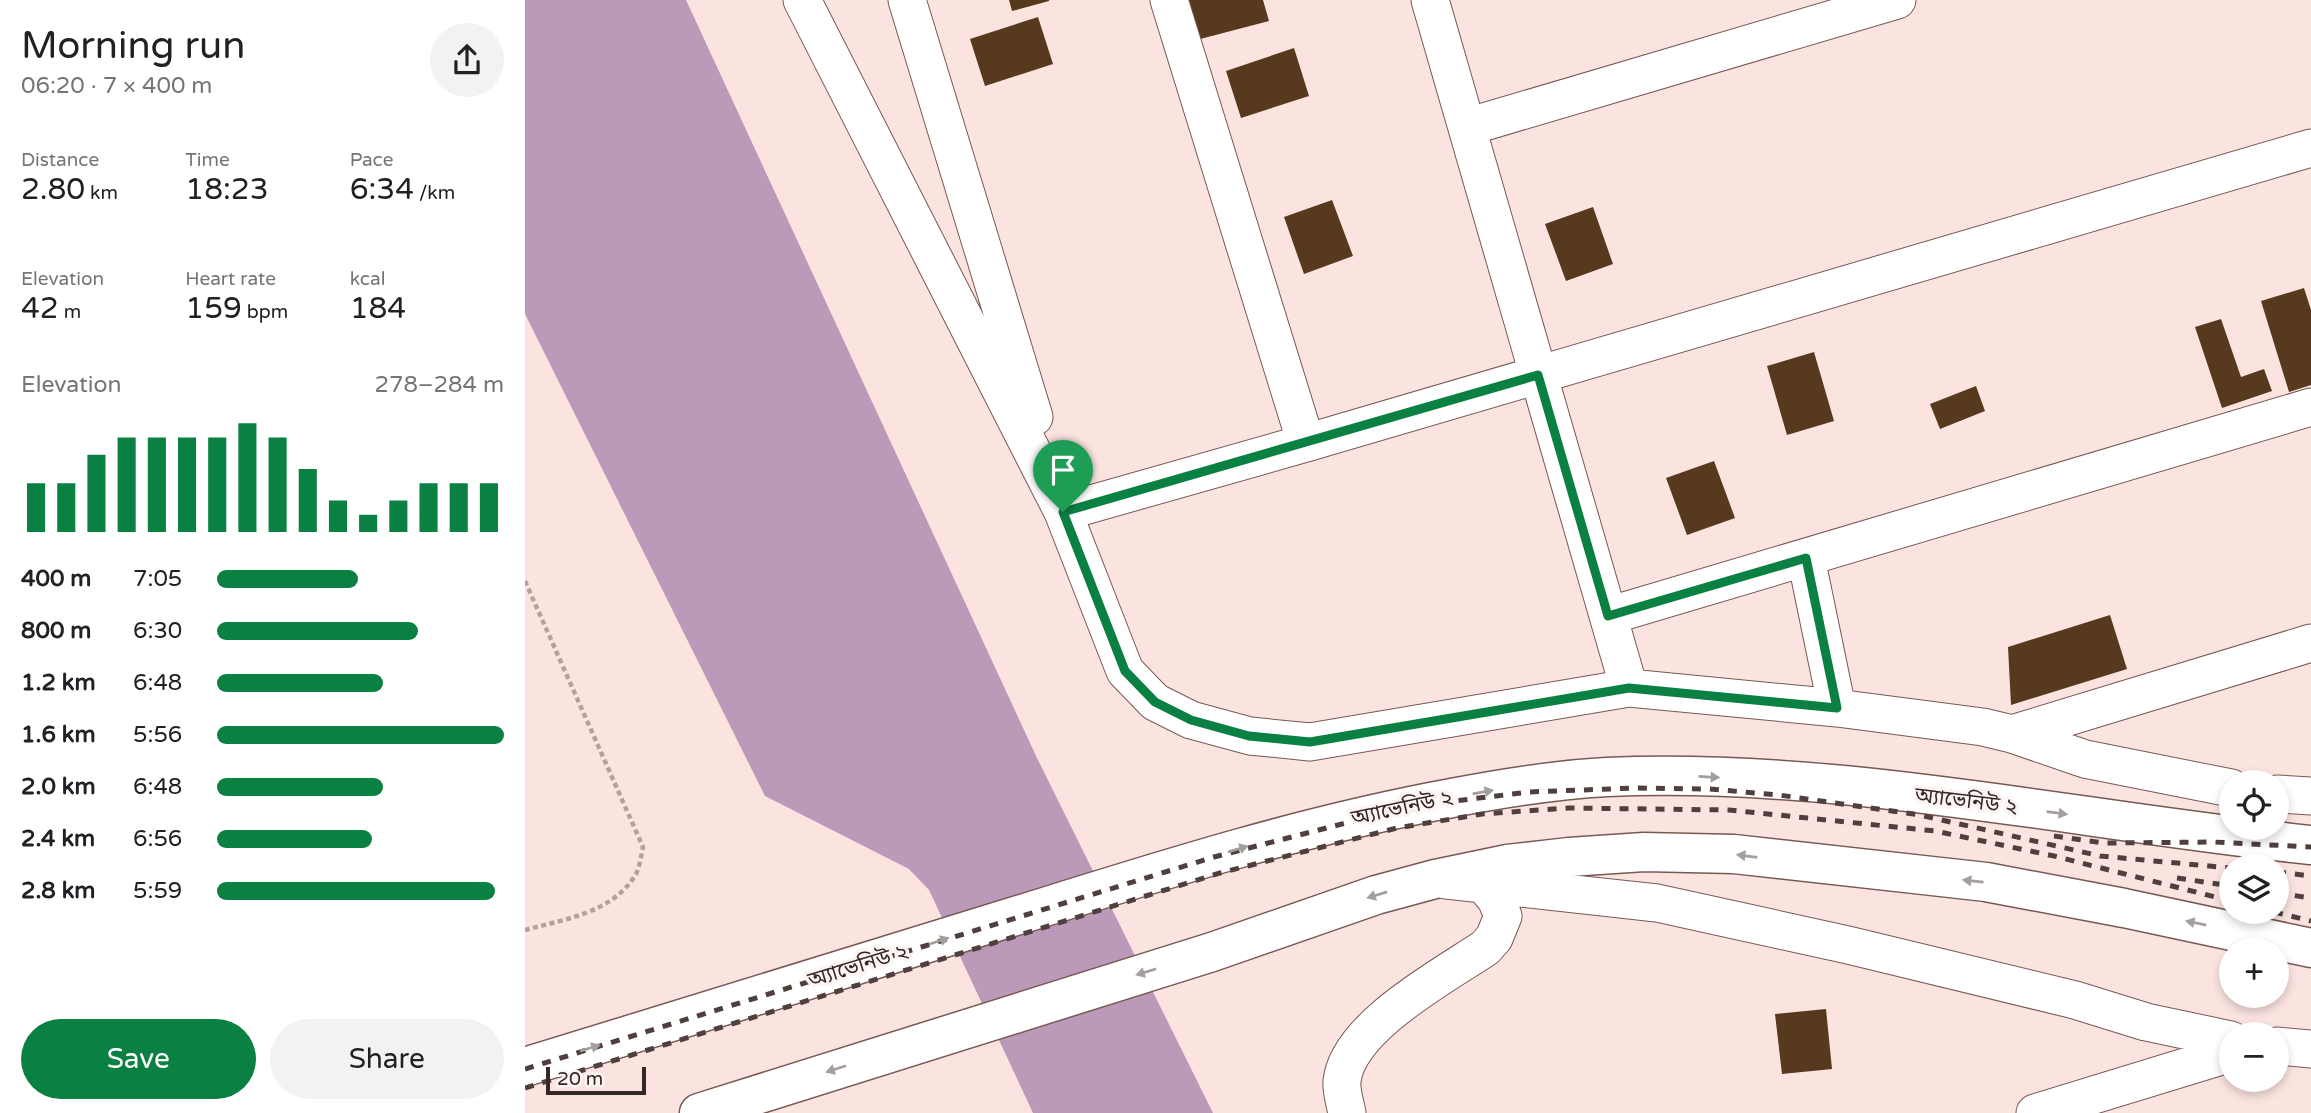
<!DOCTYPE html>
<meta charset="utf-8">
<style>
:root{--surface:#fff;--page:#f2f2f2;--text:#202124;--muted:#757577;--accent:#0b8043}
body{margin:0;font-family:"Varela Round","Noto Sans Bengali",sans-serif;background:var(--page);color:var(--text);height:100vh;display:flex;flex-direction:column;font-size:26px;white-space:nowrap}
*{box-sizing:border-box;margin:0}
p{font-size:23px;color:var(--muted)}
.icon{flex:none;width:38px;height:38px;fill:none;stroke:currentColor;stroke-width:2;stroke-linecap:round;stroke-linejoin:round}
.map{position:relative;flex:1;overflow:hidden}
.side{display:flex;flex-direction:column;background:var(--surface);width:525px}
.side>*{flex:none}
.fabs{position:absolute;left:1694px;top:770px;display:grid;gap:14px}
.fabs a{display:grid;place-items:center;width:70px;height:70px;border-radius:50%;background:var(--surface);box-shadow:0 4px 10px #0003;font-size:35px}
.scale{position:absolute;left:21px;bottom:18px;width:100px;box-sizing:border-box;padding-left:7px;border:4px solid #342724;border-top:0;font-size:19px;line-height:24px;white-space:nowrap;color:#342724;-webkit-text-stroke:5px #fdf5f4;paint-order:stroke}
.pin{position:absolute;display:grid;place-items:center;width:60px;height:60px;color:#fff;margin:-72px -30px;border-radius:50% 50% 50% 0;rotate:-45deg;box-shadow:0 0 7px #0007}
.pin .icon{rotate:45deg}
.round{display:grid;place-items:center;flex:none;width:74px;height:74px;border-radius:37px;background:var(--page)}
.head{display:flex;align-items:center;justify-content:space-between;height:119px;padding:0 21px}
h1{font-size:38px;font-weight:600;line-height:52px}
.metrics{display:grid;grid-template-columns:repeat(3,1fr);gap:10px;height:119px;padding:7px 21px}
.metrics div{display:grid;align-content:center}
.metrics b{font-size:30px;font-weight:600}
.metrics small{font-size:19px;font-weight:400}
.metrics p{font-size:19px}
.chart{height:196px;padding:14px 21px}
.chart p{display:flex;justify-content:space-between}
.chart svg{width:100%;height:126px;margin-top:7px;stroke:var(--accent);stroke-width:6}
.action{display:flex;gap:14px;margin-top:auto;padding:14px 21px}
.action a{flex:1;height:80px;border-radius:42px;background:var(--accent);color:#fff;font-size:28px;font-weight:600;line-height:80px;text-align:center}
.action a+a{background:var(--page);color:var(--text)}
ul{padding:0 21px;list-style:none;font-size:23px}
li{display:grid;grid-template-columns:112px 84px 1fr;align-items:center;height:52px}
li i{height:18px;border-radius:9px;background:var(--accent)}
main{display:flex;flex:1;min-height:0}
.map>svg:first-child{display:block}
.water{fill:#ba99b9}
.building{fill:#57391e}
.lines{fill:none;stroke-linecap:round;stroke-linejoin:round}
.minor-casing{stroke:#785853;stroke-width:39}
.secondary-casing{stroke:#785853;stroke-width:41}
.path{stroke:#b4a19d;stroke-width:4.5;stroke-dasharray:5 3.5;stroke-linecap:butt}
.minor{stroke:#fff;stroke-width:37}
.secondary{stroke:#fff;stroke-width:38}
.rail{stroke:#4f403d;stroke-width:5;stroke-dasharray:9 9;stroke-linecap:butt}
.oneway{fill:#a49e9c}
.route-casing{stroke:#fff;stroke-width:14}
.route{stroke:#0b8043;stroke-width:9}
.labels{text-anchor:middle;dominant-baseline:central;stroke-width:7;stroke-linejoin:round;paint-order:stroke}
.street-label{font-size:21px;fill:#342724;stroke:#fdf5f4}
</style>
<main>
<section class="side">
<div class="head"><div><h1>Morning run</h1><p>06:20 · 7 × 400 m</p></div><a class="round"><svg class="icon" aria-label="share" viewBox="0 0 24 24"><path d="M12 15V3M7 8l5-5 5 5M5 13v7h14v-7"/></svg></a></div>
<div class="metrics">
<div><p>Distance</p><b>2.80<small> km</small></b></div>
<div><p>Time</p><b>18:23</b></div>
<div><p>Pace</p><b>6:34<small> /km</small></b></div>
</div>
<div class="metrics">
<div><p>Elevation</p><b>42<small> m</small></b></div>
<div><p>Heart rate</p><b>159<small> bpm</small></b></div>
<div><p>kcal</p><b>184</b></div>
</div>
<div class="chart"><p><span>Elevation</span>278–284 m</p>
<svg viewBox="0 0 160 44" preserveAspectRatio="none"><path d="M5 44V27M15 44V27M25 44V17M35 44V11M45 44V11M55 44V11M65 44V11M75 44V6M85 44V11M95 44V22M105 44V33M115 44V38M125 44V33M135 44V27M145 44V27M155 44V27"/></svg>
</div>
<ul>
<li><b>400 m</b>7:05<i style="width:49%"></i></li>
<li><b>800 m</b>6:30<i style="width:70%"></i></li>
<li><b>1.2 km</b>6:48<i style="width:58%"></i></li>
<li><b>1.6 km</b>5:56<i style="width:100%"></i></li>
<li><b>2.0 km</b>6:48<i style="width:58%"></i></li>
<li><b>2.4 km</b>6:56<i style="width:54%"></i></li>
<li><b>2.8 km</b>5:59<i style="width:97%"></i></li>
</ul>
<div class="action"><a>Save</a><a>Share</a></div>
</section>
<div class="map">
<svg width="1786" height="1113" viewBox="0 0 1786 1113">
<rect width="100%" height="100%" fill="#fbe4e0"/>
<!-- water -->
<path class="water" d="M0 0H161L512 758 688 1113H508L404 890 384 869 240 796 0 314Z"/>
<!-- building -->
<path class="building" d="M484 0H524V1L487 11Z
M648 0H738L744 21 660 43Z
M513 17 528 64 460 86 445 39Z
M769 48 784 96 716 118 701 71Z
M807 200 828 256 779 274 759 217Z
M1068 207 1088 264 1041 281 1020 224Z
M1779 288 1786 310V385L1764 392 1736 301Z
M1696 319 1716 377 1739 369 1747 391 1697 408 1670 327Z
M1289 352 1309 421 1262 435 1242 366Z
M1451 386 1460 411 1415 429 1405 404Z
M1189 461 1210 518 1162 535 1141 478Z
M1585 615 1602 669 1486 705 1483 647Z
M1301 1009 1307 1069 1257 1074 1250 1014Z"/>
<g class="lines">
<defs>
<path id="minor" d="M277 0 538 512 600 671 630 702 666 720 725 736 785 742 1104 688 1312 708 1458 727 1487 734 1560 759 1706 788
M382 0 509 417
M644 0 781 443 1786 148
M905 0 1104 688
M942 127 1372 0
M531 490 538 512 781 443
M1281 558 1312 708
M1083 616 1786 407
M1487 734 1786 643
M1752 794 1786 796
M921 880 1132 903 1323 945 1550 1000 1621 1022 1706 1040
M1752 1046 1786 1049
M822 1113C820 1103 816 1091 817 1081 823 1027 918 976 960 948L969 938 978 916 971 899 959 885
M1510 1113 1706 1053"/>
<path id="secondary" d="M0 1067C170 1016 340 964 510 910 647 867 785 824 927 798 978 788 1029 780 1082 777 1316 767 1554 821 1786 845
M174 1113 687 952 851 895 910 879 982 864 1044 857 1119 852 1209 854 1461 882 1599 908 1786 948"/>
</defs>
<!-- minor casing -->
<use href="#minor" class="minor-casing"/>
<!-- secondary casing -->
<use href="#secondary" class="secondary-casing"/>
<!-- path -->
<path class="path" d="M0 581 118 847C116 856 115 866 111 874 88 913 40 919 0 930"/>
<!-- minor -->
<use href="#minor" class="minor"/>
<!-- secondary -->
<use href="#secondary" class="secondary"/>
<!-- rail -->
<path class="rail" d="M1529 836 1579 843 1688 842 1786 847
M1752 872 1786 876
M1652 878 1706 886
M1752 893 1786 898
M1749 912 1786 921
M0 1069 689 857 844 817 921 802 1004 792 1110 788 1184 789 1254 795 1395 815 1575 856 1706 868
M0 1088 695 873 872 828 957 814 1044 808 1204 810 1410 831 1529 856 1706 901"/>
</g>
<!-- one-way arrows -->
<defs><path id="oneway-solid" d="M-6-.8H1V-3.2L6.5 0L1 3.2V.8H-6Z" transform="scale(1.75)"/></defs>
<g class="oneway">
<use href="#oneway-solid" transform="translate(1184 777) rotate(3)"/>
<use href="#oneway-solid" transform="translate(958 792) rotate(-10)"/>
<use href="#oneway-solid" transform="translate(1532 813) rotate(7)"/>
<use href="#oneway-solid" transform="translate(713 849) rotate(-16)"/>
<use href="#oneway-solid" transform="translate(1222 856) rotate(-173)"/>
<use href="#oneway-solid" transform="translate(1448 881) rotate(-174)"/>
<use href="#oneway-solid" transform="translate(852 895) rotate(163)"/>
<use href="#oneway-solid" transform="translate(1671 923) rotate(-168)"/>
<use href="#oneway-solid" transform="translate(414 941) rotate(-18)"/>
<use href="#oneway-solid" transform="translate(621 972) rotate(163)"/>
<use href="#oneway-solid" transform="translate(65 1048) rotate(-17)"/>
<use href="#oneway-solid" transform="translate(311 1069) rotate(162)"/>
</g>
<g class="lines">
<defs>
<path id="route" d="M1013 375 1083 616 1281 558 1312 708 1104 688 785 742 724 736 666 720 630 702 600 671 538 512Z"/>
</defs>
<!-- route casing -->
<use href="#route" class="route-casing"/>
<!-- route -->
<use href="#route" class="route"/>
</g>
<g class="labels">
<!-- street labels -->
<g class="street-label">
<text transform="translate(1441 801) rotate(7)">অ্যাভেনিউ ২</text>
<text transform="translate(877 808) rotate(-12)">অ্যাভেনিউ ২</text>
<text transform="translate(333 966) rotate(-17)">অ্যাভেনিউ ২</text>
</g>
</g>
</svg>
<div class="fabs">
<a><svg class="icon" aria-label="locate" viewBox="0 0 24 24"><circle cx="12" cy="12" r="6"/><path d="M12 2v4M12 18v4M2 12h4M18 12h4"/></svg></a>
<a><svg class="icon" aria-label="layers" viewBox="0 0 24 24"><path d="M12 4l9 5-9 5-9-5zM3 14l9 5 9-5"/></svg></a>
<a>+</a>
<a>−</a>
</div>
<div class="scale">20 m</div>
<div class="pin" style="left:538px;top:512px;background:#1e9e55"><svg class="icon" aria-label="arrive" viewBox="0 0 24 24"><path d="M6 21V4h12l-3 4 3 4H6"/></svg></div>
</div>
</main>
